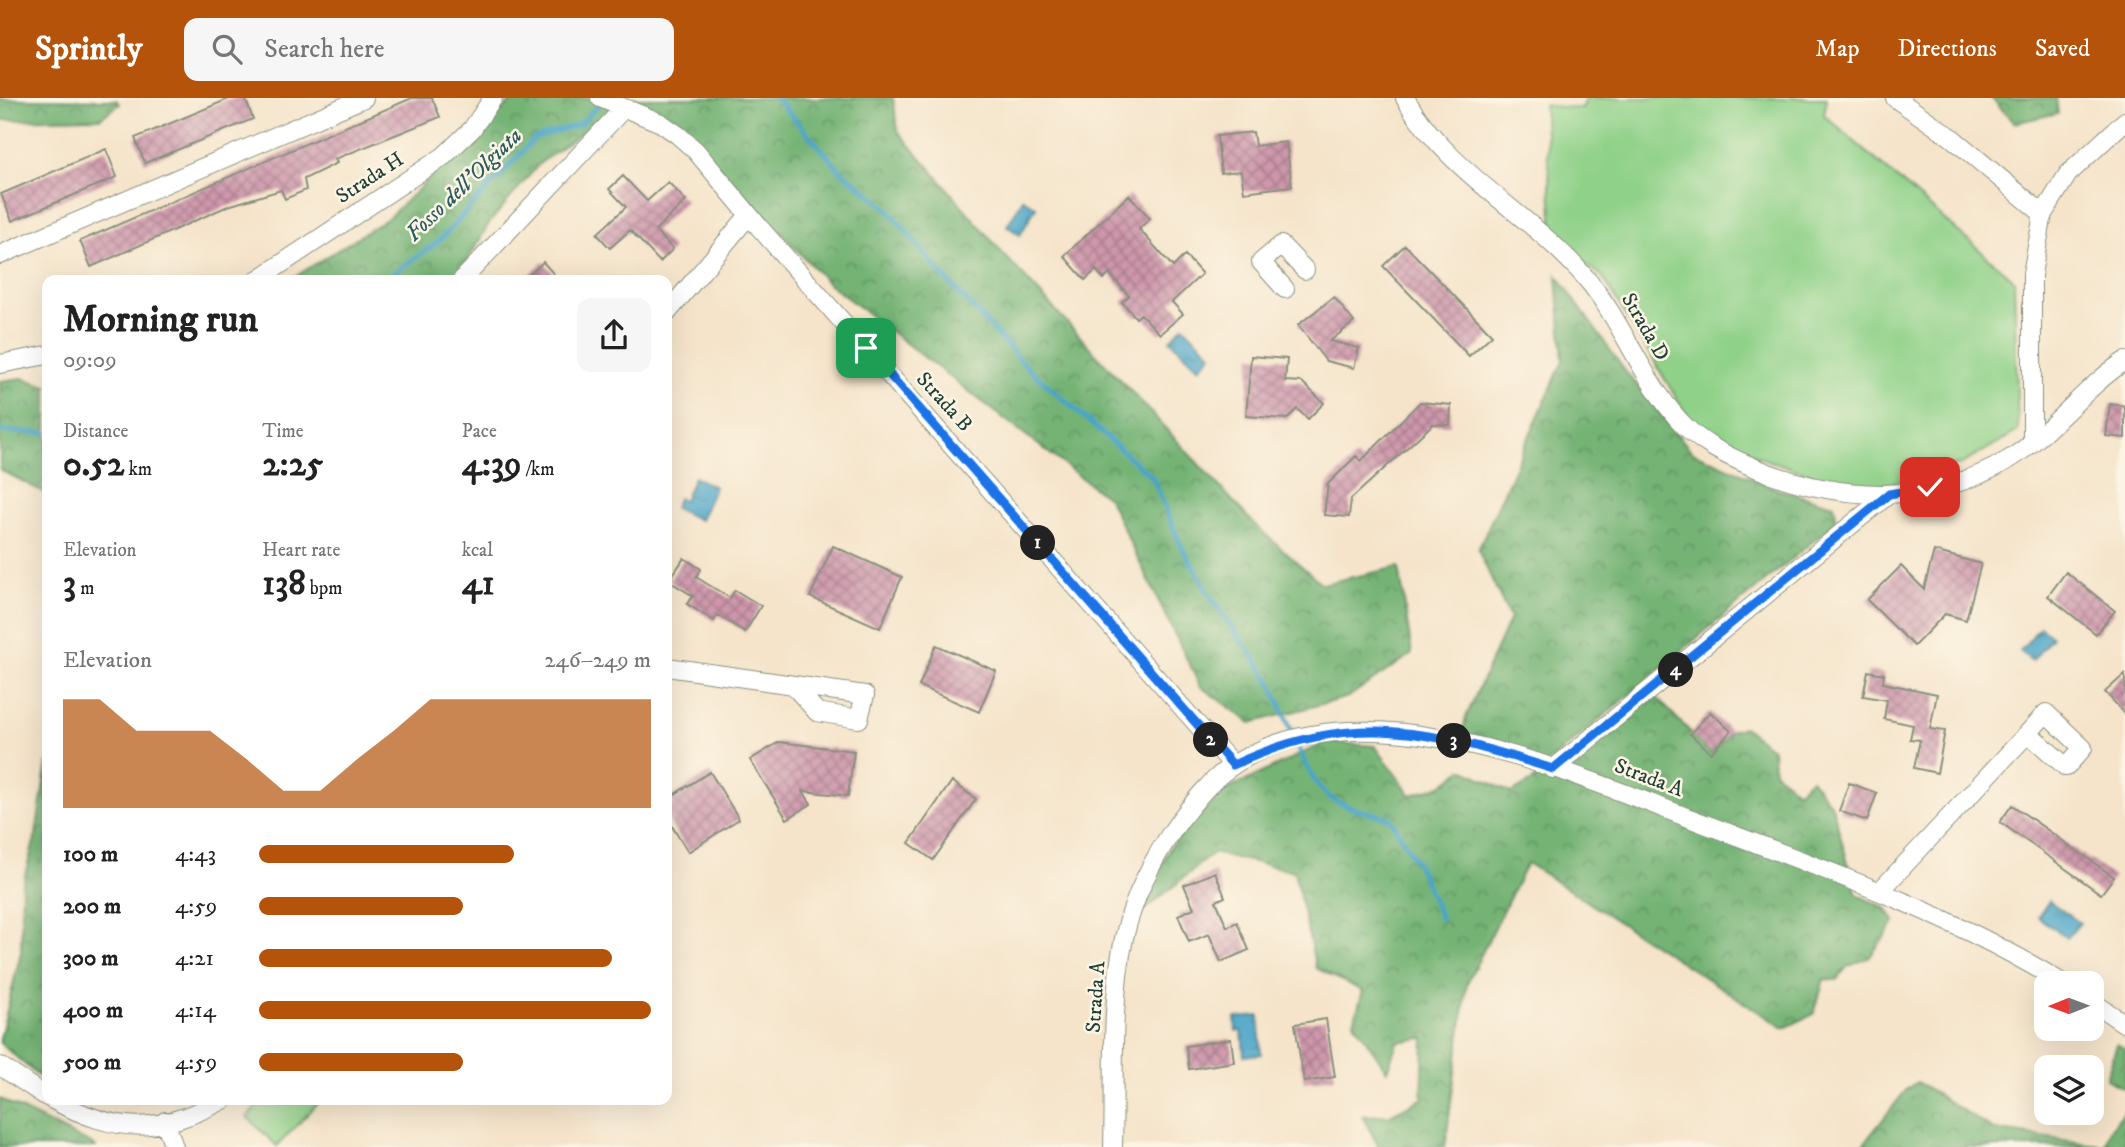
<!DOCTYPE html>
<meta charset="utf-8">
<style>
:root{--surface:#fff;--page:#f6f6f6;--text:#222;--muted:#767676;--accent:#b45309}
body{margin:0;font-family:"IM FELL DW Pica",serif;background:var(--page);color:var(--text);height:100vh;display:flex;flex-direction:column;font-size:26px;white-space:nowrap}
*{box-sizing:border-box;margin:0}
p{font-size:23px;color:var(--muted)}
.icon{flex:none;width:38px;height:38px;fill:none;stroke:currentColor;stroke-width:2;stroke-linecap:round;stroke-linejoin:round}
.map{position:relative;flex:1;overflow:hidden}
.sheet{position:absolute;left:42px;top:177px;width:630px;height:830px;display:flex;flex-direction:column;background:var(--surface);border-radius:14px;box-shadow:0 7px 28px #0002}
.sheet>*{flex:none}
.needle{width:46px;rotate:269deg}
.controls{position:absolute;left:2034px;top:873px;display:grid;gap:14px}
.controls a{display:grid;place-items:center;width:70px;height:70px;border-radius:14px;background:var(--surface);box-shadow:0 7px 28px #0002;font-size:35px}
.pin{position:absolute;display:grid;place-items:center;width:60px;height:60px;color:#fff;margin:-30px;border-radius:14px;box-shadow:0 4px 10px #0006}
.km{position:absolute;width:35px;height:35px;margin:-18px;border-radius:50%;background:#222;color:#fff;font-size:19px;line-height:35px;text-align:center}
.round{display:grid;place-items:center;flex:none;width:74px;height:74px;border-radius:14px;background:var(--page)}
.head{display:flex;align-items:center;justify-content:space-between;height:119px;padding:0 21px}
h1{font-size:38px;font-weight:800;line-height:52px}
.figures{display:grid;grid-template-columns:repeat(3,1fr);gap:10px;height:119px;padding:7px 21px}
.figures div{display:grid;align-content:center}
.figures b{font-size:35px;font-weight:800}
.figures small{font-size:19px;font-weight:400}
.figures p{font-size:19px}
.chart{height:196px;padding:14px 21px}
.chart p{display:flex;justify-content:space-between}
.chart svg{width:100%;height:126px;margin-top:7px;fill:var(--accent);opacity:.7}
ul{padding:0 21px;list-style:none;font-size:23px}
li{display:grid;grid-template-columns:112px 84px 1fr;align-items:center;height:52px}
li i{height:18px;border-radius:9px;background:var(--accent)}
header{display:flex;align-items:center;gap:42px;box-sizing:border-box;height:98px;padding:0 35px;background:var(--accent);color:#fff}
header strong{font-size:33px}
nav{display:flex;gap:38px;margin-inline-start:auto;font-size:24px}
.search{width:490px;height:63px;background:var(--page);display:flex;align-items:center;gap:18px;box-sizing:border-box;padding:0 24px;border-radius:14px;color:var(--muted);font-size:26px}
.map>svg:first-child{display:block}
.grass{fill:#90d189;stroke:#58875e;stroke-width:2}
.forest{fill:url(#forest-crowns);stroke:#4a7854;stroke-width:2}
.water{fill:url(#water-ripples);stroke:#34707e;stroke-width:2}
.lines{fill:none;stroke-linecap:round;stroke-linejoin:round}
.stream{stroke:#4aa4c8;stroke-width:5}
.building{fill:url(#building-cross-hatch)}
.minor-casing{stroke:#8a907f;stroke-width:20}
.minor{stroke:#fff;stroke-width:18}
.route-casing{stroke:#fff;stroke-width:14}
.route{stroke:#1a73e8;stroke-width:9}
.labels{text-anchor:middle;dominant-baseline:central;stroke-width:5;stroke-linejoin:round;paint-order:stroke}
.street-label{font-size:21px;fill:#1f3d34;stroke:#fcf5e5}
.water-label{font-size:23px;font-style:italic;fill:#2c5c60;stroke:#fcf5e5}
</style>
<header>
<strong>Sprintly</strong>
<div class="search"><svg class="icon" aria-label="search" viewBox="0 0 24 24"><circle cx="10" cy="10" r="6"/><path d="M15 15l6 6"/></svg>Search here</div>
<nav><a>Map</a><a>Directions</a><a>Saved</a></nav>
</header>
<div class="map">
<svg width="2125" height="1049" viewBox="0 0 2125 1049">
<defs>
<pattern id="forest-crowns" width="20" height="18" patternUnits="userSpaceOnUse" patternTransform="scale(1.75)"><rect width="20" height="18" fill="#74b375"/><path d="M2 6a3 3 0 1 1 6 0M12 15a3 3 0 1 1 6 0" fill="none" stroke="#5f9361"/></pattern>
<pattern id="water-ripples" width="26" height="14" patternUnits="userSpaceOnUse" patternTransform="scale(1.75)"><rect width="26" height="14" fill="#4aa4c8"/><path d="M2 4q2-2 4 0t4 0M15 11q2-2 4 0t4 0" fill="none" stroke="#3d87a3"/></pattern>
<pattern id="building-cross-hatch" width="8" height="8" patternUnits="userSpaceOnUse" patternTransform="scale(1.75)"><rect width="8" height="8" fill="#ce97ab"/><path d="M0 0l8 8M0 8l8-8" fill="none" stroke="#a77c8c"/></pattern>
</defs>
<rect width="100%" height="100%" fill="#fcf5e5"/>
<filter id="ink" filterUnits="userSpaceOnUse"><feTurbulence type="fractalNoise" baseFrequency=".0143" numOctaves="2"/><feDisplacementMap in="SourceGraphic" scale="14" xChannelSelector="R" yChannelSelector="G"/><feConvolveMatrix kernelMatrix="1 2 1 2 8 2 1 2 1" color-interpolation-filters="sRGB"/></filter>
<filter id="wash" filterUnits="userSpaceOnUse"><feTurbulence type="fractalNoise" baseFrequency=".00686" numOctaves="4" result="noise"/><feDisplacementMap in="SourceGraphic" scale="28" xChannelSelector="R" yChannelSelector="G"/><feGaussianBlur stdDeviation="1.57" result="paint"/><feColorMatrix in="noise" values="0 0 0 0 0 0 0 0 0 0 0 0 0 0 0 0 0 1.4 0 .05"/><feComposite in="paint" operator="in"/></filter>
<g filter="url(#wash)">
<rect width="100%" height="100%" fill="#f5e4ca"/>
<!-- grass -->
<path class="grass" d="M1586 0H1827L1824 17 2014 182 2018 333 1960 367 1877 389 1816 378 1761 360 1690 322 1602 178 1554 144 1544 7 1582 11Z
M264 1001H322L277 1048 247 1019Z"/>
<!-- forest -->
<path class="forest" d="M515 0H893L898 33 1005 158 1259 431 1322 486 1399 469 1412 556 1348 599 1251 625 1200 588 1109 401 829 186 678 26 627 1 539 66 490 124 456 182H290L388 120Z
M1991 0H2056L2058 15 2015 25Z
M0 1 116 2 120 6 100 20 0 22Z
M1557 177 1625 273 1692 354 1780 392 1834 407 1837 423 1544 668 1461 641 1466 619 1510 520 1478 452 1563 263Z
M22 280 47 288V396L0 372V283Z
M1650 593 1711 655 1731 633 1743 629 1773 651 1774 673 1797 693 1811 681 1832 708 1857 797 1886 810 1895 824 1870 859 1847 869 1837 882 1824 881 1814 916 1784 930 1527 765 1467 885 1445 1049H1379L1362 1018 1390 1017 1422 1001 1424 940 1397 944 1387 973 1354 924 1363 893 1316 870 1294 773 1213 755 1138 818 1170 749 1220 695 1326 644 1375 648 1411 697 1443 687 1463 671 1511 695 1553 671Z
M47 664V972L43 982 0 945V941L21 854 22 788 36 737Z
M2117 946 2125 951V991L2106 981Z
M1917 984 1994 1032 2105 1048 2110 1031 2125 1013V1049H1861L1907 991Z
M0 1001 97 1049H0Z"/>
<!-- water -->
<path class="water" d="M1023 101 1036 109 1020 137 1007 128Z
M1183 228 1212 256 1199 270 1170 242Z
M694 379 715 389 700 422 674 410 678 400 684 402Z
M2040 529 2052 539 2032 563 2020 553Z
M2049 803 2080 825 2067 840 2038 819Z
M1259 918 1261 956 1244 958 1242 933H1236L1235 920Z"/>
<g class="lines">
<!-- stream -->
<path class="stream" d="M776 0 839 71 886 109 938 172 1029 271 1153 380 1180 446 1212 501 1270 582 1293 637
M384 182 438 144 535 40 580 26 602 3
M0 333 47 335
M1297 646C1321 705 1331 705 1390 720L1419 769 1441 821"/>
</g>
<g id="blocks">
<!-- building -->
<path class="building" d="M231 0H245L253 21 145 65 135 40Z
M412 0H432L440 19 335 61 337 65 304 81 306 92 285 101 281 92 228 108 91 169 80 143Z
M1253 34 1255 48 1286 44 1292 88 1244 94 1241 73 1221 75 1217 38Z
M106 51 117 79 12 123 1 96Z
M623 78 647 103 668 84 686 103 655 132 673 151 660 164 630 132 610 150 597 136 626 109 609 91Z
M1129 97 1150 120 1139 131 1173 169 1185 157 1202 176 1172 204 1183 216 1160 236 1141 216 1136 220 1122 204 1129 198 1110 176 1104 181 1096 172 1085 182 1064 158Z
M1405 147 1492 237 1469 258 1383 168Z
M543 164 559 182H523Z
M1334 199 1354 224 1330 243 1359 250 1354 270 1326 263 1298 227Z
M1251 258 1287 261 1285 283 1302 284 1324 305 1308 321 1297 311 1287 321 1246 318Z
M1420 304 1451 307 1450 327 1433 326 1351 401 1349 419 1324 417 1328 386 1356 358 1361 363Z
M2110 306 2125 308V340L2106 338Z
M833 448 902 479 880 530 810 499Z
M1934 453 1981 466 1966 522 1945 516 1914 548 1867 502 1901 468 1924 491Z
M684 460 701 471 696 479 730 500 735 492 761 508 745 534 718 517 714 523 687 506 693 498 669 483Z
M2066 474 2115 513 2096 536 2048 498Z
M936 547 996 573 979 614 919 588Z
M1868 573 1884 576 1883 585 1937 596 1930 631 1945 633 1937 675 1914 670 1920 642 1910 641 1913 627 1884 621 1887 602 1863 598Z
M2125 576V616L2105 594Z
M1710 614 1731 633 1711 655 1690 636Z
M779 644 854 653 848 698 803 693 811 706 787 721 750 662Z
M710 674 739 721 688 754 667 720V701Z
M952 683 976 701 933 762 909 745Z
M1849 685 1877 695 1867 723 1839 713Z
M2012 707 2114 779 2101 796 2000 724Z
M1215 774 1225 799 1216 803 1227 829 1237 824 1249 852 1221 864 1209 836 1189 844 1178 817 1194 810 1184 787Z
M1326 921 1335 979 1304 984 1295 926Z
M1231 941 1234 964 1189 971 1186 948Z"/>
</g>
</g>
<g filter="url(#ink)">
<use href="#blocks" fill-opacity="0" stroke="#8a907f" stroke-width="2"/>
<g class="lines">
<defs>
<path id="minor" d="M600 0 661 25 678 37 696 53 759 129 1233 667
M1405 0C1447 74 1531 116 1585 179 1622 222 1640 278 1678 321 1698 344 1725 357 1753 369 1834 403 1930 409 2008 362 2052 335 2082 291 2125 263
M1895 0 1951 39 2043 116
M0 157 364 0
M257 182 444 58 472 31 493 0
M462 182 624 10
M1285 191 1261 164 1281 147 1305 172
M667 215 749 117
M0 266 47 257
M2032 344V176L2043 116 2068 76 2125 23
M667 569 865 597 859 621 817 614 793 587
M1553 671 1889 396
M1880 793 2028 635 2066 669 2083 650 2046 615 2028 635
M2091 903 2125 926
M0 968 47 999
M51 1001C119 1036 156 1037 225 1001
M165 1023 174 1049
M1113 1049C1115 980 1110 908 1124 840 1134 796 1154 758 1180 722 1194 704 1210 683 1229 670 1352 583 1557 669 1681 717 1812 767 1945 812 2064 886"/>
</defs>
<!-- minor casing -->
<use href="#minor" class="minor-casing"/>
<!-- minor -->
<use href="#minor" class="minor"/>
</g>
</g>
<g class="lines" filter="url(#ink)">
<defs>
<path id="route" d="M866 250 1233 667C1354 611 1432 633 1553 671L1889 396 1930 389"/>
</defs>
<!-- route casing -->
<use href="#route" class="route-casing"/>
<!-- route -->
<use href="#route" class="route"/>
</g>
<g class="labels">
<!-- street labels -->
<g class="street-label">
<text transform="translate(370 80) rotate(-33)">Strada H</text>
<text transform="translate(1645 229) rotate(60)">Strada D</text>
<text transform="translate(944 304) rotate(48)">Strada B</text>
<text transform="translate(1649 680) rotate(21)">Strada A</text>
<text transform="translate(1096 899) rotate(-86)">Strada A</text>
</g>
<!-- water labels -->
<g class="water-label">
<text transform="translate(464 87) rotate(-44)">Fosso dell’Olgiata</text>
</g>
</g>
</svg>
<div class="controls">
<a><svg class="needle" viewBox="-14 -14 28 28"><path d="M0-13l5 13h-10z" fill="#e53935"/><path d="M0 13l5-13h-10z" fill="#767676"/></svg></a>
<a><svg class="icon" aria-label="layers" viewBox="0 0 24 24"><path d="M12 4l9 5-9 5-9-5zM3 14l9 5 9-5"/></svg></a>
</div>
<div class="pin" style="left:866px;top:250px;background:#1e9e55"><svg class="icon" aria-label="arrive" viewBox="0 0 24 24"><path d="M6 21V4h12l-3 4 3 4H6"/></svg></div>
<div class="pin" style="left:1930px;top:389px;background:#d93025"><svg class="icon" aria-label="check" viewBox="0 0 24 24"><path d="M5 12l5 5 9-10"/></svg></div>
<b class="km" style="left:1038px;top:445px">1</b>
<b class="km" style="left:1211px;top:642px">2</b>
<b class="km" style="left:1454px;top:643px">3</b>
<b class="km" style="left:1676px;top:572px">4</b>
<section class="sheet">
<div class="head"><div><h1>Morning run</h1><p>09:09</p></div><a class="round"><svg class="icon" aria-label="share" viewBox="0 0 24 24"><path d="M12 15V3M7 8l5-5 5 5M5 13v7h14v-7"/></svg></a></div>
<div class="figures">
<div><p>Distance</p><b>0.52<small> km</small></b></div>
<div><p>Time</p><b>2:25</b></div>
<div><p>Pace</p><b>4:39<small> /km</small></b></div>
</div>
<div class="figures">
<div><p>Elevation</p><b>3<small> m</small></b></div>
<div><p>Heart rate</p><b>138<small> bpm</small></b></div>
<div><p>kcal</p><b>41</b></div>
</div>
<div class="chart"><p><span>Elevation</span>246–249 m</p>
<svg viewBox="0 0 160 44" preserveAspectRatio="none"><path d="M0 44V6L10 6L20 17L30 17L40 17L50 27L60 38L70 38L80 27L90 17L100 6L110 6L120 6L130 6L140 6L150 6L160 6V44z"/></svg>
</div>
<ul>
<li><b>100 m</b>4:43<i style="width:65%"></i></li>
<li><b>200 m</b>4:59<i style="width:52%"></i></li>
<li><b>300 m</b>4:21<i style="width:90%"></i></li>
<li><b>400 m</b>4:14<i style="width:100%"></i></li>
<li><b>500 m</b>4:59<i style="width:52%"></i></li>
</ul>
</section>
</div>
